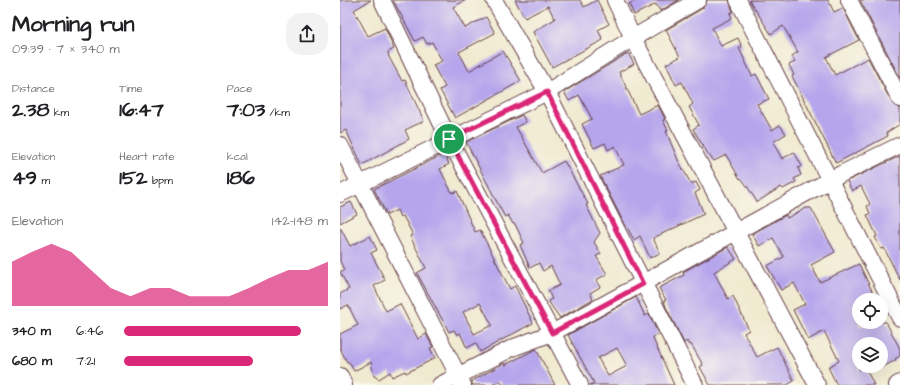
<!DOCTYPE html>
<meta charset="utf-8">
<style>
:root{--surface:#fff;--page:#f2f2f2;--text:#202124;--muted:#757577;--accent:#db2777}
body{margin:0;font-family:"Architects Daughter",sans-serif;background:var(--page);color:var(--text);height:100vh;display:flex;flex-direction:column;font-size:15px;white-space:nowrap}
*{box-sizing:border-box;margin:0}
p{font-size:13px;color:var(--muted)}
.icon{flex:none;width:22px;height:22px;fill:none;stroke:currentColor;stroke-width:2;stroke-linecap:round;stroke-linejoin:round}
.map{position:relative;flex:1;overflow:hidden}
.panel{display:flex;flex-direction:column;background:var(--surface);width:340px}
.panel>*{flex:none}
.tools{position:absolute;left:512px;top:293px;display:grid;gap:8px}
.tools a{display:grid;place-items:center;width:36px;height:36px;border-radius:50%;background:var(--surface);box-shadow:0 4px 16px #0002;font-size:20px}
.pin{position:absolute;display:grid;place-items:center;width:34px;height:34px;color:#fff;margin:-17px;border:2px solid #fff;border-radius:50%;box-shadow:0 1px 4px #0007}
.round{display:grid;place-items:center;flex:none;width:42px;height:42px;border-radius:16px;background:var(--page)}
.overview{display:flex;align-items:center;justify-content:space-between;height:68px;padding:0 12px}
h1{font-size:22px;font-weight:700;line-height:30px}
.stats{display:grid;grid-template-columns:repeat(3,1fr);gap:6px;height:68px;padding:4px 12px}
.stats div{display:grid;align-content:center}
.stats b{font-size:20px;font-weight:700}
.stats small{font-size:11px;font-weight:400}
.stats p{font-size:11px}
.chart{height:112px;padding:8px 12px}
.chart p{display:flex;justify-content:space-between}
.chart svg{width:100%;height:72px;margin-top:4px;fill:var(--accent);opacity:.7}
ul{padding:0 12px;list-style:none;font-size:13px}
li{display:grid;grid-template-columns:64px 48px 1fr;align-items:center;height:30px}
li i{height:10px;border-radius:5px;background:var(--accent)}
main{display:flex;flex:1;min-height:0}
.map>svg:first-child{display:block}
.building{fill:#b6a5ec;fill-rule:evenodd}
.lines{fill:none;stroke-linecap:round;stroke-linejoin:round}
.minor-casing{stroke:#633d44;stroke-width:18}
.minor{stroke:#fff;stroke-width:16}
.route-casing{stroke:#fff;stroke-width:8}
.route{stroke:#db2777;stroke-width:5}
</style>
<main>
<section class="panel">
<div class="overview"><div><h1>Morning run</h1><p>09:39 · 7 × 340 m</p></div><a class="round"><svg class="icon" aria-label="share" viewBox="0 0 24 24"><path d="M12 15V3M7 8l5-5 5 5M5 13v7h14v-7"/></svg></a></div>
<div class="stats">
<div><p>Distance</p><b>2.38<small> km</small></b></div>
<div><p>Time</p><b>16:47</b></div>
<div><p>Pace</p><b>7:03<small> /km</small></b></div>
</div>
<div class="stats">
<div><p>Elevation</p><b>49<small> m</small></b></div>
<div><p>Heart rate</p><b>152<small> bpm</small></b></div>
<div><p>kcal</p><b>186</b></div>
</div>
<div class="chart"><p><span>Elevation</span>142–148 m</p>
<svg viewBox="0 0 160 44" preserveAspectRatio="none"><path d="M0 44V17L10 11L20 6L30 11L40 22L50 33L60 38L70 33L80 33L90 38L100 38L110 38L120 33L130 27L140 22L150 22L160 17V44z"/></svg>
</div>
<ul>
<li><b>340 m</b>6:46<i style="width:87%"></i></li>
<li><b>680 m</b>7:21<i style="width:63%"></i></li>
</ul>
</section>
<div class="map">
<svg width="560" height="385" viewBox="0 0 560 385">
<rect width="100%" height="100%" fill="#fbf7ec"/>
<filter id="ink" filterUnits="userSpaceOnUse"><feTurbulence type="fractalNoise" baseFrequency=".025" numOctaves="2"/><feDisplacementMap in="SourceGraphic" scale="8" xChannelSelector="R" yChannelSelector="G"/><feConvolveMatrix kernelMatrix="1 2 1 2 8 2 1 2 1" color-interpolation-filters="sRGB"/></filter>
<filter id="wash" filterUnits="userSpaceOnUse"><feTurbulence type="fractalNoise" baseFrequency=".012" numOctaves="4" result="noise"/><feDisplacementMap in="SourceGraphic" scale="16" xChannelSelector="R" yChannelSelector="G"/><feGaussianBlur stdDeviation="0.9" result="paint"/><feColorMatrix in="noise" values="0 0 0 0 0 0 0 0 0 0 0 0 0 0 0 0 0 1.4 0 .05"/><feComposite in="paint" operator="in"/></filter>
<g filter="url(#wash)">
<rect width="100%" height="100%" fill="#f0ead0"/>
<g id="blocks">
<!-- building -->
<path class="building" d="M0 0H31L14 10 28 36 45 28 54 49 48 52 49 57 62 81 65 80 84 121 65 130 69 139 22 165 6 130 0 133Z
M53 0H126L113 7 125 28 146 17 155 33 119 52 129 71 163 51 181 81 115 118 100 90 105 87 93 65 102 61 92 42 87 44 83 37 75 41Z
M175 0H240L244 7 257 0 269 24 258 30 263 40 212 67 193 32 215 19 208 6 185 18Z
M297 0H339L320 11 316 4 294 15 289 4Z
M367 0H389L393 12 390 13 392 18 372 28 381 46 398 38 402 47 399 48 412 76 416 74 429 99 417 104 432 130 440 125 446 134 433 142 442 159 454 152 462 166 458 168 461 175 454 179 456 182 443 189 441 187 417 202 407 186 401 178 400 179 386 155 374 161 368 154 353 129 359 125 349 107 353 104 342 82 336 85 326 64 340 57 326 30 363 8Z
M409 0H488L494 12 503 8 519 40 486 57 495 75 528 58 552 103 560 108V124L546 133 548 136 496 163 452 76 454 75 449 65 455 62 452 56 458 52 443 26 431 34Z
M520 0H560V78Z
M288 53 294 64 279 72 299 114 318 105 325 119 323 120 328 131H326L338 160 351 184 356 182 360 190 355 193 364 214 313 238 320 253 310 258 300 236 294 240 286 225H285L260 176 284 165 275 146 268 150 265 143 254 148 242 124 252 119 239 95 229 101 224 92Z
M182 115 186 122 176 127 202 173 224 161 248 204 246 205 260 233 254 242 261 254 256 256 267 274 256 280 260 287 250 293 253 299 220 318 208 301 212 299 208 291 220 285 211 266 203 271 199 263 190 268 180 245 184 243 175 224H173L168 215 165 217 160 208 126 142Z
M104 154 109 164 100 169 112 193 117 191 135 232 140 230 170 289 175 286 193 323 140 352 136 343 127 348 120 333 117 335 114 330 109 332 77 273 86 268 70 236 73 235 63 216 60 217 57 210 47 215 34 189ZM140 303 152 325 134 334 123 312Z
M560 156V280L544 248 541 249 535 237 537 236 527 215 530 214 527 206 530 204 521 186 512 191 507 181Z
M11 202 17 214 0 223V207Z
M466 208H471L495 252 471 265 480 282 519 264 534 295 530 297 531 300H519V327L528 322H546L560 349V356L555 359 556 360 541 368V344H519V370L525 367 534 385H497L488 367 499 361 484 331 468 340 453 310 465 304 454 283 441 290 427 266 444 257 433 238 419 246 412 234 446 215 447 218Z
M0 227 10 246 30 236 37 250 31 253 45 280 34 286 46 311 60 304 78 339 86 334 93 347 90 348 95 358 66 373 65 371 52 377 50 372 39 379 34 376 31 362 14 371 9 362H7L0 348V334L18 325 8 305 0 309V294L9 289 0 272 4 270 0 261Z
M388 247 396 259 374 272 388 299 393 296 409 330 404 333 417 357 437 347 454 381 447 385H370L360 367 363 365 351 344 349 345 347 341 344 343 326 307 324 301 326 300 319 288 344 275 343 272Z
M296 297 305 316 309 314 318 334 313 337 314 341 334 385H250L254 383 228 335ZM277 348 287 366 268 376 258 358Z
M196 349 215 385H163L160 381 152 385H132V381L164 363 165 365Z"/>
</g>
</g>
<g filter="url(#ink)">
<use href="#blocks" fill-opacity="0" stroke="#633d44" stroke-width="1"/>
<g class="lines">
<defs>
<path id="minor" d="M42 0 109 139 240 385
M154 0 207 92 355 385
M275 0 293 38 477 385
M398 0 560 318
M509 0 560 99
M0 145 123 385
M0 194 207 92 293 38 358 0
M0 376 4 385
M100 385 172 348 212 333 501 174 560 145
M557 385 560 383"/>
</defs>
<!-- minor casing -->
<use href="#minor" class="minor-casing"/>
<!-- minor -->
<use href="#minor" class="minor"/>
</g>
</g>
<g class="lines" filter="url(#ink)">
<defs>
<path id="route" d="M207 92 303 284 212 333 109 139Z"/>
</defs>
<!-- route casing -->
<use href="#route" class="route-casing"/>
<!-- route -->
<use href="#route" class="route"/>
</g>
</svg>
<div class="tools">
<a><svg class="icon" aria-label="locate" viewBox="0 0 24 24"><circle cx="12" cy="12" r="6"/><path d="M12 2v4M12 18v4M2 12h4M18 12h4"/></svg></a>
<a><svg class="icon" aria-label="layers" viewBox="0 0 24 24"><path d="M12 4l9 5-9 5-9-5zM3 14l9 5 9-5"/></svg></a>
</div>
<div class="pin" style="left:109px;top:139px;background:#1e9e55"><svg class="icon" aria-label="arrive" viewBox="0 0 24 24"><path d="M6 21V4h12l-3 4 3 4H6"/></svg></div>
</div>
</main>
